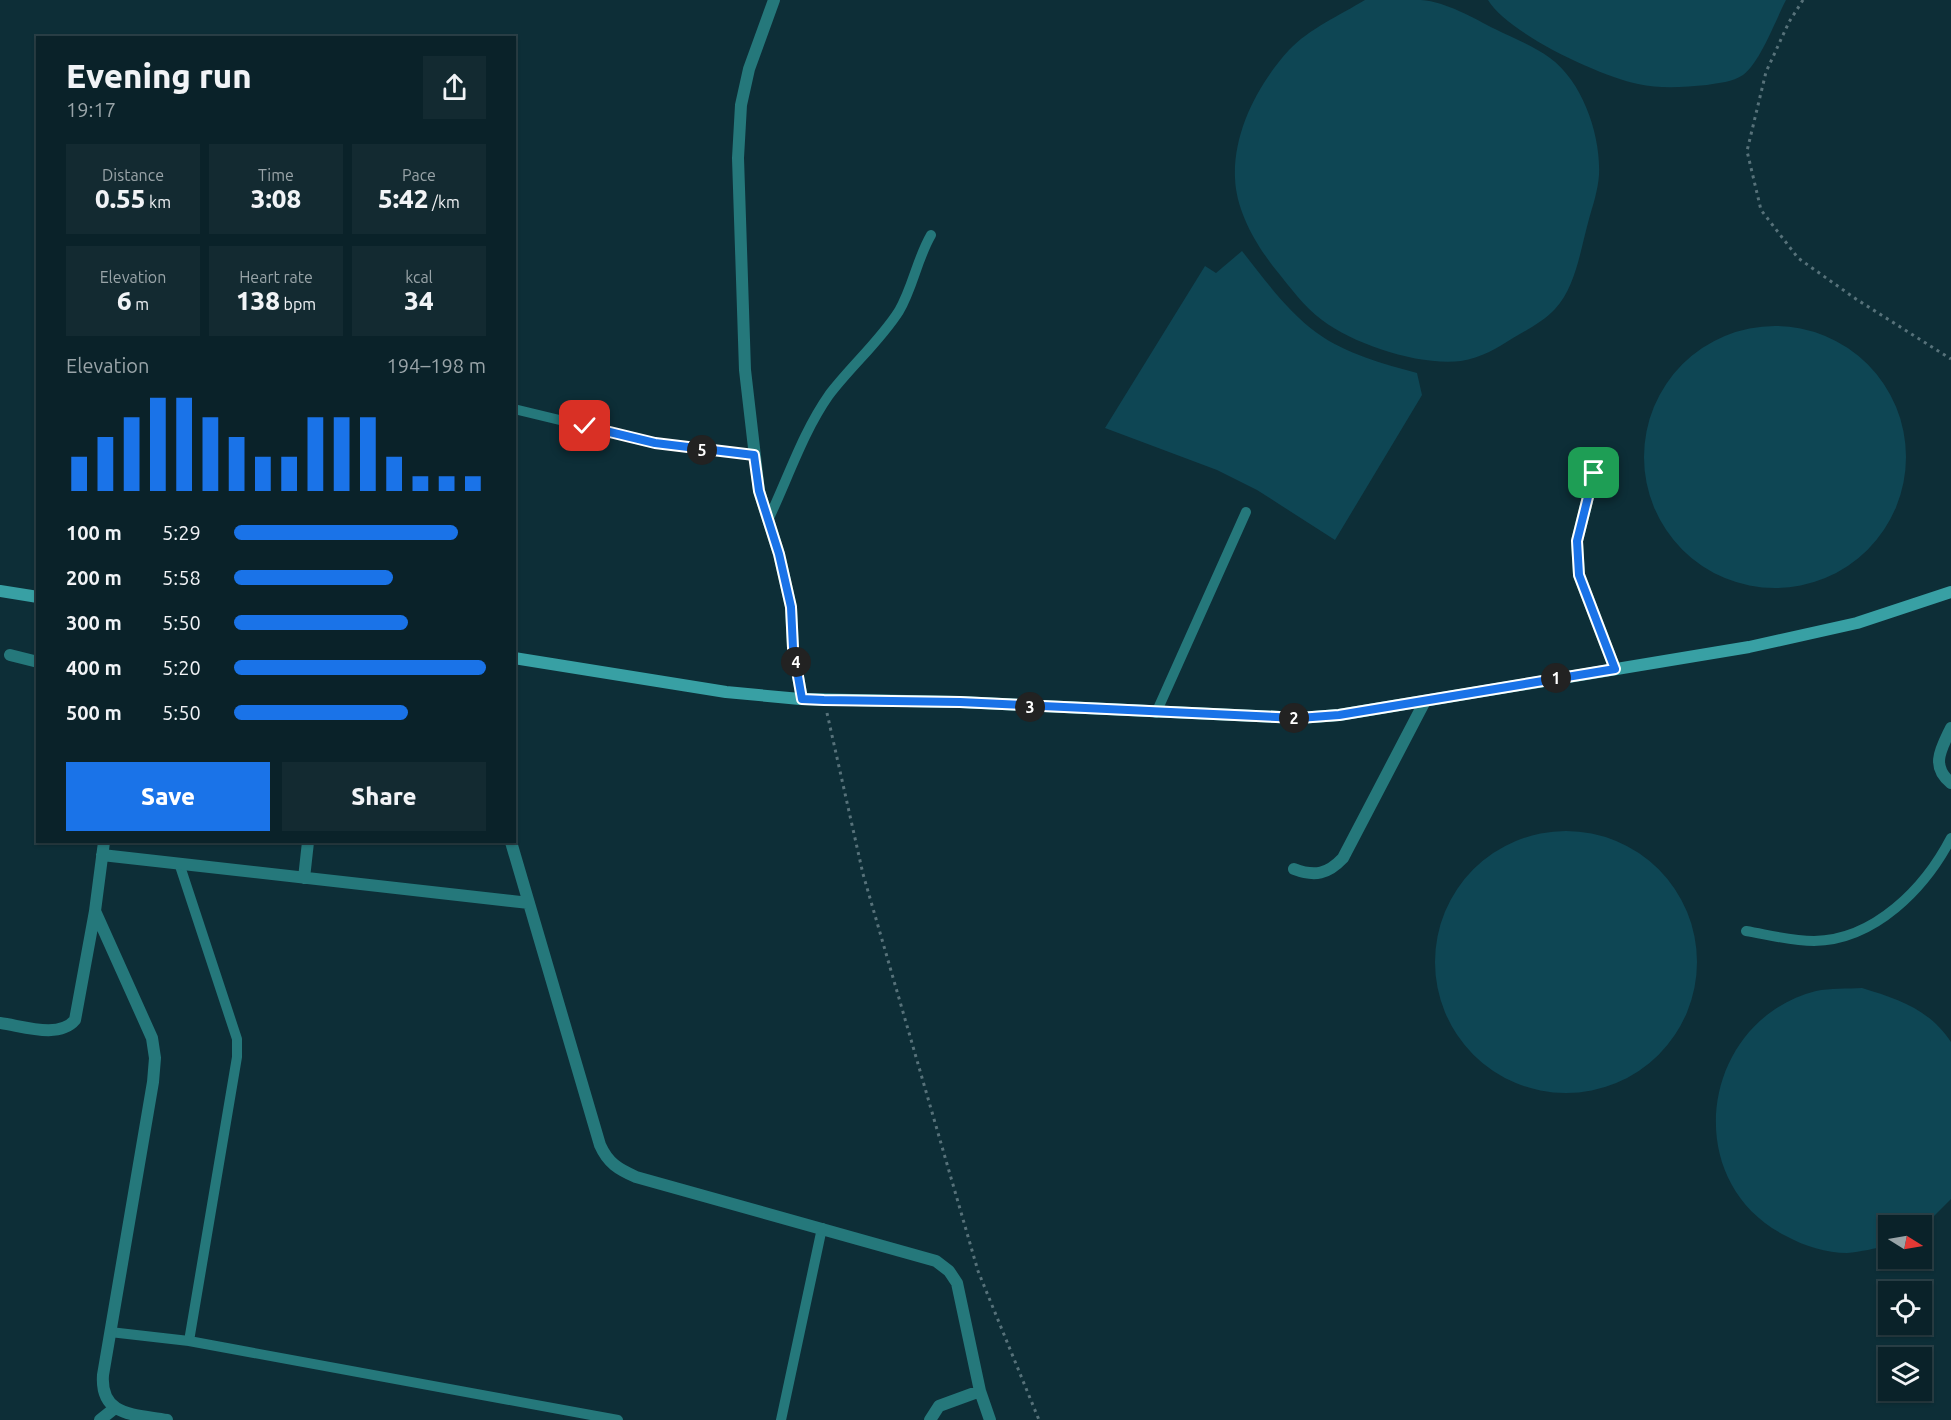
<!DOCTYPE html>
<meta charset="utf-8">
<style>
:root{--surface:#0a2229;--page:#132a31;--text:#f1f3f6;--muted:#99a4a8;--line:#2a3f46;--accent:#1a73e8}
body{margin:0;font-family:Ubuntu,sans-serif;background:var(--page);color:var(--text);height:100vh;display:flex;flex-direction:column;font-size:22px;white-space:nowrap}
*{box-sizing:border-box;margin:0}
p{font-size:20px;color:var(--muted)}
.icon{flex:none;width:33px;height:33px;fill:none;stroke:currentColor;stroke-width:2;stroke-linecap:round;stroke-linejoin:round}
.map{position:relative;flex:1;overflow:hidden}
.sheet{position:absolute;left:36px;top:36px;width:480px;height:807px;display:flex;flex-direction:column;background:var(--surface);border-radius:0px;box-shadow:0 2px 4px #0004,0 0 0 2px var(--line)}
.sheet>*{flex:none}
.needle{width:39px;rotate:101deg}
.buttons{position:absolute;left:1878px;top:1215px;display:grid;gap:12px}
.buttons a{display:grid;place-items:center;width:54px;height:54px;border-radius:0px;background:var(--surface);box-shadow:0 2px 4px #0004,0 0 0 2px var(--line);font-size:30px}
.pin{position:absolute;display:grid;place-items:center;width:51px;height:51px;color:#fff;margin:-26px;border-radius:12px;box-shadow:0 3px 9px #0006}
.km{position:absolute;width:30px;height:30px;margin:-15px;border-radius:50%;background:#222;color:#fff;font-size:16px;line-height:30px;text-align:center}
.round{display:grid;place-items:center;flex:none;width:63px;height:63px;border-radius:0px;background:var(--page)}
.overview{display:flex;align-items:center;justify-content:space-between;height:102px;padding:0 30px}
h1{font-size:33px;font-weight:800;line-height:45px}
.figures{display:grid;grid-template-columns:repeat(3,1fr);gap:9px;height:102px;padding:6px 30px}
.figures div{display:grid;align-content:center;border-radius:0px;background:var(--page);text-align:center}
.figures b{font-size:26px;font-weight:800}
.figures small{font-size:16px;font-weight:400}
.figures p{font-size:16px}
.chart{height:168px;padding:12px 30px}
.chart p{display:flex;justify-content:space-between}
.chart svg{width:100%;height:108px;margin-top:6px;stroke:var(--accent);stroke-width:6}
.action{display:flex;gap:12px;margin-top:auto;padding:12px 30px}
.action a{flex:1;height:69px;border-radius:0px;background:var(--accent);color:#fff;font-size:24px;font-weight:800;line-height:69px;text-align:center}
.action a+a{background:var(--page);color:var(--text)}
ul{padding:0 30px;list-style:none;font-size:20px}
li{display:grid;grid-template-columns:96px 72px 1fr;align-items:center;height:45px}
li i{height:15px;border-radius:8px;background:var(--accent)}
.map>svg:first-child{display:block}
.green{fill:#0e4654}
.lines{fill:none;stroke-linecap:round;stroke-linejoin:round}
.path{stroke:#57727a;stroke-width:3;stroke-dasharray:3 4.5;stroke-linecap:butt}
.lane{stroke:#25787b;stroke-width:10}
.street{stroke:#25787b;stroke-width:12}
.secondary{stroke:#38a0a4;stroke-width:12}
.route-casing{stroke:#fff;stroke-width:12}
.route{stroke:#1a73e8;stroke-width:8}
</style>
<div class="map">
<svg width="1951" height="1420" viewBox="0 0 1951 1420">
<rect width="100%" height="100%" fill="#0d2e37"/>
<!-- green -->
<path class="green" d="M1365 0C1383 0 1403 0 1421 0 1447 2 1473 18 1495 29 1513 38 1534 46 1550 58 1583 82 1601 136 1599 175 1598 190 1593 205 1589 219 1581 247 1576 287 1555 309 1544 321 1527 330 1513 338 1497 348 1481 358 1461 361 1420 366 1355 345 1322 320 1304 307 1290 287 1276 270 1256 245 1236 211 1235 178 1233 132 1258 84 1289 50 1309 29 1340 15 1365 0Z
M1488 0H1786C1775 21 1761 61 1743 75 1733 82 1718 83 1707 85 1684 87 1661 89 1638 84 1599 76 1509 34 1488 0Z
M1242 251C1265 280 1287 311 1317 333 1346 354 1384 364 1417 373L1422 395 1335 540 1257 490 1217 470 1105 428 1205 266 1216 273Z
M1644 457a131 131 0 1 1 262 0a131 131 0 1 1-262 0Z
M1435 962a131 131 0 1 1 262 0a131 131 0 1 1-262 0Z
M1862 988C1898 999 1929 1009 1951 1042V1199L1922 1228V1226H1888V1246C1875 1248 1861 1252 1847 1253 1827 1253 1804 1246 1786 1236 1678 1182 1700 1021 1816 991 1830 988 1847 989 1862 988Z"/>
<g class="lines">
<!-- path -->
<path class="path" d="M1803 0 1789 22 1766 72 1747 151 1761 210 1798 258 1856 299 1951 359
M827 713 863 874 978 1271 1039 1420"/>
<!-- lane -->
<path class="lane" d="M514 409 655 443 755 455
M769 518C788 478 803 432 829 395 851 366 880 341 899 311 913 287 917 259 931 235
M1156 713 1246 512
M179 863 237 1039V1057L189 1341
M1746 931C1769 935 1791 941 1814 941 1875 940 1925 888 1951 838
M110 1332 189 1341 618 1420
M781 1420 822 1228"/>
<!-- street -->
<path class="street" d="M774 0 749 69 741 105 738 158 745 370 759 491 779 554 791 607 793 648 802 699
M1594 473 1577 541 1579 575 1615 669
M10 655 38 662
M1951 728C1941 749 1930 766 1951 783
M511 842 600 1145C608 1163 618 1169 636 1177L936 1261 949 1271 957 1283 980 1391 990 1420
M102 855 529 903
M1294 869C1315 877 1328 874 1343 858L1425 701
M304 878 308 842
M95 911 152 1038 155 1058 153 1082 103 1375C100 1417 135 1414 167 1420
M0 1023C23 1026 59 1039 75 1020L95 911 104 842
M100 1420 115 1408
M930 1420 939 1406 980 1391"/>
<!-- secondary -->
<path class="secondary" d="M0 591 38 597
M514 658 726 692 800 699 960 702 1299 718 1339 715 1749 647 1857 623 1951 592"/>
</g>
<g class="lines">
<defs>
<path id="route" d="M585 426 655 443 754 455 759 491 779 554 791 607 793 648 802 699 824 700 960 702 1299 718 1339 715 1615 669 1579 575 1577 541 1594 473"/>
</defs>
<!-- route casing -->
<use href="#route" class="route-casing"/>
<!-- route -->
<use href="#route" class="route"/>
</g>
</svg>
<div class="buttons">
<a><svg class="needle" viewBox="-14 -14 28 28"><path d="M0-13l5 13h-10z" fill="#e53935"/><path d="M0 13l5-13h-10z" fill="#99a4a8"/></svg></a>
<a><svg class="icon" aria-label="locate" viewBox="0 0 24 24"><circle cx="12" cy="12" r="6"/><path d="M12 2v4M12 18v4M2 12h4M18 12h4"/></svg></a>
<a><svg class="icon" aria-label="layers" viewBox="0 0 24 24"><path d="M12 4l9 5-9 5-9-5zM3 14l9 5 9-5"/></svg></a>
</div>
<div class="pin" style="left:1594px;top:473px;background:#1e9e55"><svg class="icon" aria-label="arrive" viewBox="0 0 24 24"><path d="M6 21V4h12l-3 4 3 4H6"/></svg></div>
<div class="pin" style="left:585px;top:426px;background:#d93025"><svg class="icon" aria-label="check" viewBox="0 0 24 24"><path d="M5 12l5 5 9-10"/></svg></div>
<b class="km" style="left:1556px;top:678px">1</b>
<b class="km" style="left:1294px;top:718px">2</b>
<b class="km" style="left:1030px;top:707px">3</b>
<b class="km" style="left:796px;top:662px">4</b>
<b class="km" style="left:702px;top:450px">5</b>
<section class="sheet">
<div class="overview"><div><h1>Evening run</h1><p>19:17</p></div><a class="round"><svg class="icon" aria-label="share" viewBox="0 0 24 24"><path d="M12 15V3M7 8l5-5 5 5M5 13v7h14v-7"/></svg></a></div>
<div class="figures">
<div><p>Distance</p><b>0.55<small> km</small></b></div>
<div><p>Time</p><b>3:08</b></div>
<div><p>Pace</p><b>5:42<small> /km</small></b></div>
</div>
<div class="figures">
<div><p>Elevation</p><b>6<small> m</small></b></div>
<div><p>Heart rate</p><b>138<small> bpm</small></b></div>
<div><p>kcal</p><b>34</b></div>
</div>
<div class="chart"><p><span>Elevation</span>194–198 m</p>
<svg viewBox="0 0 160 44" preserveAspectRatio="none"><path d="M5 44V30M15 44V22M25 44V14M35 44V6M45 44V6M55 44V14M65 44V22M75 44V30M85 44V30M95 44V14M105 44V14M115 44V14M125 44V30M135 44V38M145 44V38M155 44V38"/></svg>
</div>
<ul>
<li><b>100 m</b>5:29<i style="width:89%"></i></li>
<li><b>200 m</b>5:58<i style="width:63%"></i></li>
<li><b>300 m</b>5:50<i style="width:69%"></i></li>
<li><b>400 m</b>5:20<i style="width:100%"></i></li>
<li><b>500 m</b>5:50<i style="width:69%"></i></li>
</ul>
<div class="action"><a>Save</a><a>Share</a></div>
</section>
</div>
